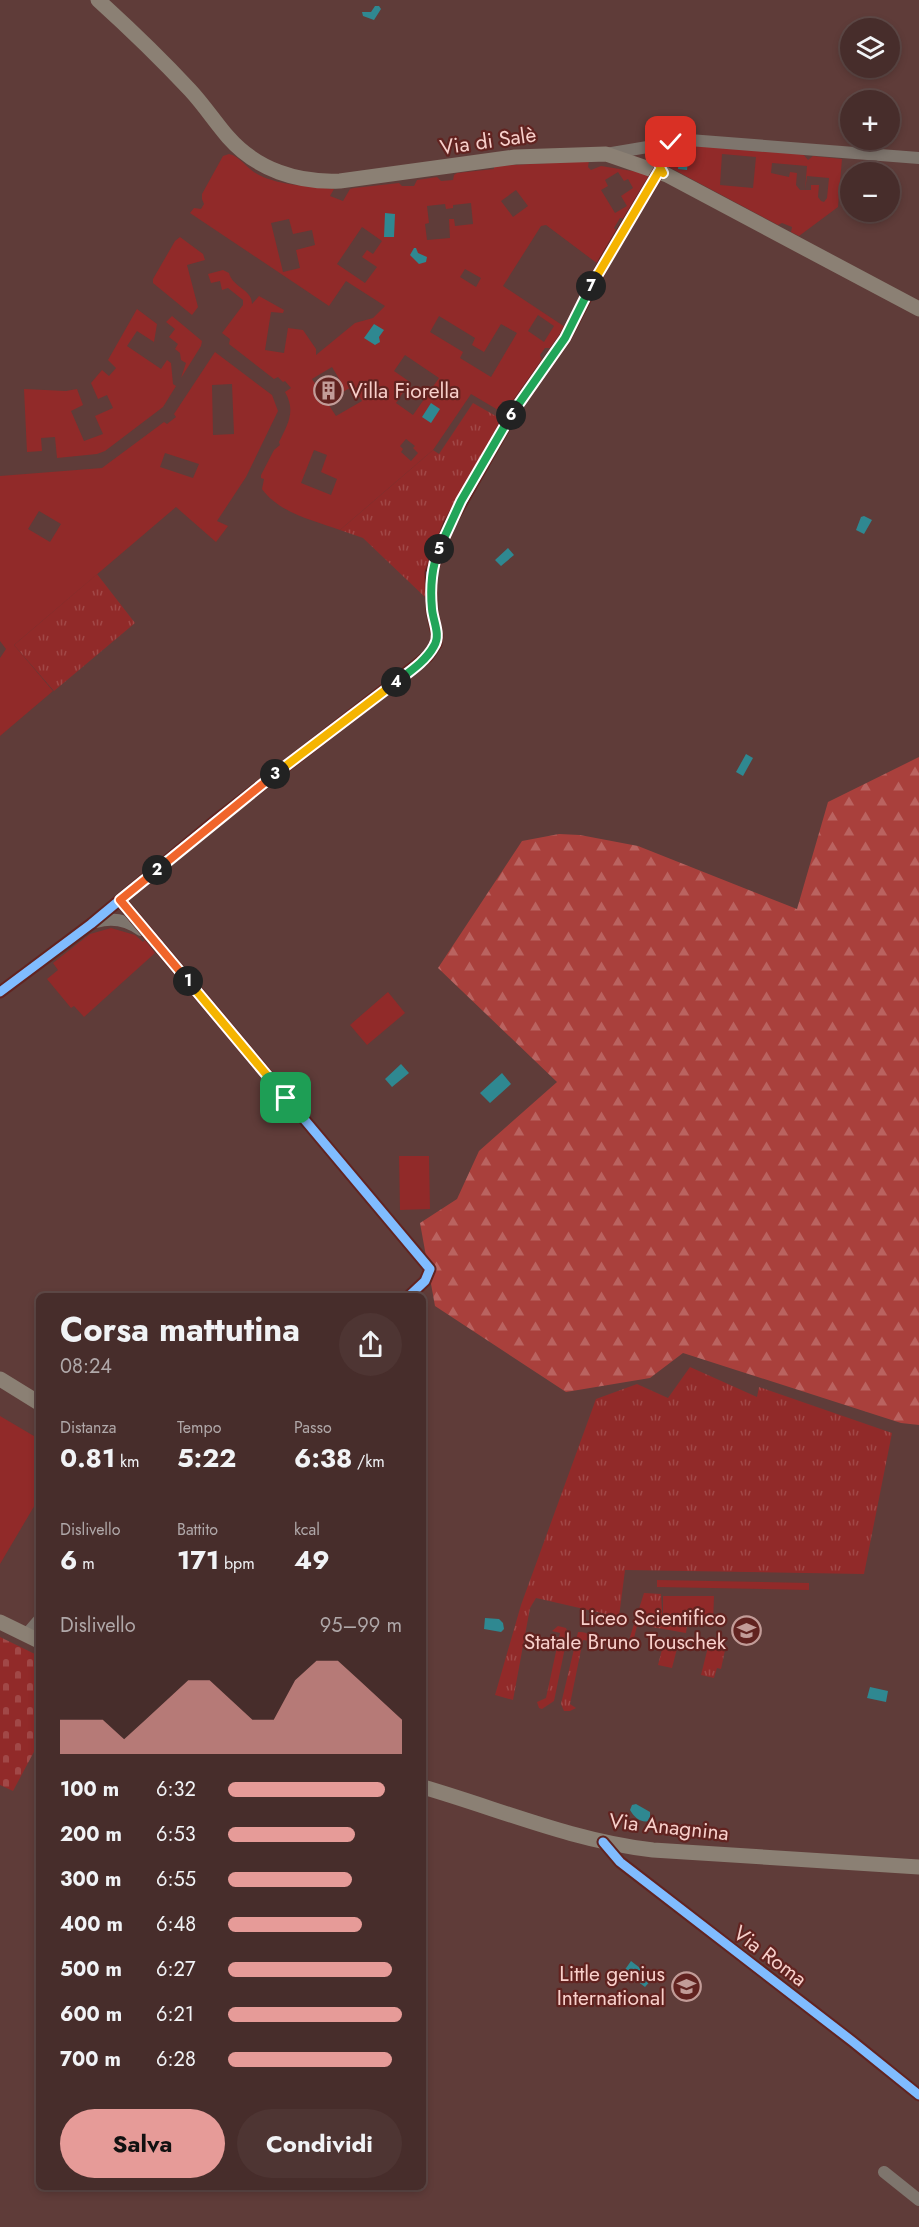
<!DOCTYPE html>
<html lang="it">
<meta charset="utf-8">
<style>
:root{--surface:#472d2b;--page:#4e3533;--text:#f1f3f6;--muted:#b0a8a9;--line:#5f4947;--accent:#e69b98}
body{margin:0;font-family:Jost,sans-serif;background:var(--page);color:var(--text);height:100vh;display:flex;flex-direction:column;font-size:22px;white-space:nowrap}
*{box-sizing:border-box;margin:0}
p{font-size:20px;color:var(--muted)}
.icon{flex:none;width:33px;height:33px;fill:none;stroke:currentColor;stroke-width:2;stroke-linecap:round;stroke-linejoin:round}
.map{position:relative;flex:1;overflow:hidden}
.drawer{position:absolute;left:36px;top:1293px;width:390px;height:897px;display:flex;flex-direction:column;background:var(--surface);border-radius:9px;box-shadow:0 3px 9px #0003,0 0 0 2px var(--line)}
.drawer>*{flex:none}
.tools{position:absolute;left:840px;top:18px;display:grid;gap:12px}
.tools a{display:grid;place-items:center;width:60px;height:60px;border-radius:50%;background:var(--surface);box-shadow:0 3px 9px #0003,0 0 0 2px var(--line);font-size:30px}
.pin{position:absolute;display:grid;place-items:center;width:51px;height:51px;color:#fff;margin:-26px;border-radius:12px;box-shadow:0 3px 9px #0006}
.km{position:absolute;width:30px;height:30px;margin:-15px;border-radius:50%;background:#222;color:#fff;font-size:16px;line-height:30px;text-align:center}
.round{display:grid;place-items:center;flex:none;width:63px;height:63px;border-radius:32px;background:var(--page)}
.headline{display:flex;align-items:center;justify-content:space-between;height:102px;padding:0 24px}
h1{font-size:33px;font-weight:700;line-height:45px}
.figures{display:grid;grid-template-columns:repeat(3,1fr);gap:9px;height:102px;padding:6px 24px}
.figures div{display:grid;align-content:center}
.figures b{font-size:26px;font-weight:700}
.figures small{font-size:16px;font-weight:400}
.figures p{font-size:16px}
.chart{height:168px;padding:12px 24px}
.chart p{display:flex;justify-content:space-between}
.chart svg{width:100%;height:108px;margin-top:6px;fill:var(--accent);opacity:.7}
.cta{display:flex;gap:12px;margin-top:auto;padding:12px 24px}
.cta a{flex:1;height:69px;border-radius:36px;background:var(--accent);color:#111;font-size:24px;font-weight:700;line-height:69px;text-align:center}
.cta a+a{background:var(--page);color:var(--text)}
ul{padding:0 24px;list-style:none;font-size:20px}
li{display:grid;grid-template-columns:96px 72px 1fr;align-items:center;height:45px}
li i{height:15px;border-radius:8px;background:var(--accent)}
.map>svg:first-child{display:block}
.grass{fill:url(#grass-tufts)}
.forest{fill:url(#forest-firs)}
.cemetery{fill:url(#cemetery-stones)}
.green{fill:#912a29;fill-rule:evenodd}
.water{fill:#2f8891}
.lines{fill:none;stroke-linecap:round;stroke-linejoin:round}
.minor{stroke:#7e756d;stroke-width:12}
.major{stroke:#8b8074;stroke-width:15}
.cycleway-casing{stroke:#612320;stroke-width:13}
.cycleway{stroke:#80bcff;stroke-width:9}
.split-1-casing{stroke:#fff;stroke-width:12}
.split-2-casing{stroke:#fff;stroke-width:12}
.split-3-casing{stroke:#fff;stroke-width:12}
.split-4-casing{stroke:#fff;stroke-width:12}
.split-5-casing{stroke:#fff;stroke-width:12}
.split-6-casing{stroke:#fff;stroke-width:12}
.split-7-casing{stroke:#fff;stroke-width:12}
.split-8-casing{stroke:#fff;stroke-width:12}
.split-1{stroke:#f5b400;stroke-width:8}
.split-2{stroke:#f0652b;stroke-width:8}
.split-3{stroke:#f0652b;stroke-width:8}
.split-4{stroke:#f5b400;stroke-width:8}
.split-5{stroke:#22a559;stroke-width:8}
.split-6{stroke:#22a559;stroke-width:8}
.split-7{stroke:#22a559;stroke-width:8}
.split-8{stroke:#f5b400;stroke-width:8}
.labels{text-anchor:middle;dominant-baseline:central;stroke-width:4.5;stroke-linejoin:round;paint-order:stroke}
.street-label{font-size:21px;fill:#f8d0cb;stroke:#612320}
.poi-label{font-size:21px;fill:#f8d0cb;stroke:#612320;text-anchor:end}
</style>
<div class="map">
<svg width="919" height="2227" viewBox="0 0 919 2227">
<defs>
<pattern id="grass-tufts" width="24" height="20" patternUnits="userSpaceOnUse" patternTransform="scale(1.5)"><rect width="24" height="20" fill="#912a29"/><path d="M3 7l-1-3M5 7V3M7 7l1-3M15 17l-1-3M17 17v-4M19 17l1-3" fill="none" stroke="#a14847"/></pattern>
<pattern id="forest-firs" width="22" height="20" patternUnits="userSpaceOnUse" patternTransform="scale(1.5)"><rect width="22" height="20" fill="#a9403c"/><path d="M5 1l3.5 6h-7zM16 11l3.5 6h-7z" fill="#ba6360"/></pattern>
<pattern id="cemetery-stones" width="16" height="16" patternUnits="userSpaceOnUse" patternTransform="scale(1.5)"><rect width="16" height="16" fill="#912a29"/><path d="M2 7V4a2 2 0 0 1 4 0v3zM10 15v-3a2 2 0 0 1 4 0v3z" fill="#a14847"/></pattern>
</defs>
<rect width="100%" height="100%" fill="#5f3c39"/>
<!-- grass -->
<path class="grass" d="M473 403 501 419V424L452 508 427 599 363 538 340 530 433 450 439 454Z
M97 574 135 623 54 691 14 645Z
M690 1367 757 1397 759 1387 892 1433 864 1574 625 1570 619 1617 536 1598 530 1608 513 1700 495 1695 521 1605 596 1399 637 1384 668 1398Z
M644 1593 661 1594 663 1626 687 1625 686 1633 652 1627 653 1621 638 1612Z
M637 1614 642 1616 640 1627 637 1626 631 1650 627 1647Z
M558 1626 566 1628 568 1633 554 1701 542 1709 539 1708 537 1702 546 1698 560 1633 552 1631Z
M578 1632C586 1632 589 1633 591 1641L583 1640 570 1704 576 1708 570 1711H564L561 1704Z
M665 1638 679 1641 672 1668 658 1665Z
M708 1647 725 1650 721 1669 717 1668 714 1678 701 1675Z"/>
<!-- forest -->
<path class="forest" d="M919 757V1425L901 1423 683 1353 650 1378 566 1392 435 1306 420 1223 457 1199 479 1151 557 1082 438 968 522 841 559 834 580 835 638 846 797 909 828 802Z"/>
<!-- cemetery -->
<path class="cemetery" d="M0 1637 39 1656V1749L36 1748 13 1791 0 1785Z"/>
<!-- green -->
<path class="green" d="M698 145 803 154 808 160 813 156 842 159 838 207 799 236 791 232 792 227 782 223 778 225 667 166V156L674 149ZM722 154 756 157 753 188 720 185ZM772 163 807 166 805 190H800L796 185 797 173 790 172 789 177 771 173ZM807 176 829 178 827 198 824 202 821 201 818 197 819 185H811V190H805Z
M229 154C240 156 248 170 259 175 281 186 310 186 334 189L330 196 343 201 350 189 354 188 399 183 402 186H414L417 180 437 177 441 181 453 180 454 175 457 173 494 169V166L589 161 588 167 591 170 601 166 651 174 625 219 620 218 614 228 617 231 598 264 546 225 541 226 503 286 565 327 550 348H545L540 355 542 360 512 405 503 401 498 410 471 394 433 450 340 530C315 521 279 513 262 489L264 479 261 478V475L274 450 280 445 279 442C288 424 296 411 285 392L291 388 285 381 283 382 278 377 274 379 229 344 230 339 222 333 243 305V300L228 288 222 290 220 281 211 283 208 274 223 270 229 273C233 288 252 289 252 304L259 296 284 310 283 313 271 312 265 350 284 353 288 328 303 330 316 349V355L355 323 373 318 385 306 346 281 329 306 190 213 194 208 201 209 204 204 202 199V194L223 156ZM618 172 624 181 628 179 633 188 621 196 627 206 615 213 601 190 608 186 605 180ZM516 190 528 206 513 217 501 201ZM471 203 473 224 455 226 454 219H449L450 238 427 240 425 224 429 223 427 206 445 204 446 209 453 208V205ZM289 219 293 234 312 230 315 245 296 250 300 268 283 272 271 223ZM362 227 382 241 373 254 367 250 362 257 377 267 365 283 337 264ZM465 269 481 278 476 287 460 277ZM538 315 554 326 544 342 528 331ZM439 316 475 338 472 345 484 352 501 324 517 333 491 377 460 358 463 352 430 332ZM405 355 439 378 413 415 396 403 410 382 394 371ZM332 367 341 382 333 387 338 395 353 386 362 401 336 416 312 379ZM406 439 415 446 413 448 418 453 411 461 401 452 403 449 400 446ZM314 450 327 455 321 472 337 479 331 495 301 483Z
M180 237 203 254 205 260 187 265 198 307 192 315 153 283V279L175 241Z
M137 309 157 324 154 342 137 331 127 346 161 369 167 360 171 363 173 384 176 386 163 407 105 451 97 454 57 458 55 437 41 438 42 451 27 452 24 389 66 391 77 389 83 405 71 411 84 441 103 434 95 416 113 408 107 395 98 399 91 383 102 370 109 376 116 368 108 360Z
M172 316 202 341 201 346 181 378 186 363 181 360 180 353 175 349 178 344 169 337 175 329 166 322Z
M215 352 272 395 278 411 246 477 217 521 228 526 216 542 176 507 14 645 53 691 0 736V658L6 649 0 641V476L102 468 164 422 167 424 176 417 174 414ZM232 384 234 434 213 435 212 385ZM165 453 199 464 193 478 160 467ZM39 511 61 524 50 542 28 529Z
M111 928 135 935 143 942 145 940 155 953 84 1017 74 1006 71 1008 47 979 58 970 53 963 90 934Z
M388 992 405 1013 367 1045 350 1025Z
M399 1156H429L430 1209 400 1210Z
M0 1416 39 1439V1498L0 1564Z
M657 1580 809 1583V1590L657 1587Z
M663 1596H714L713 1624H663Z"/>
<!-- water -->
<path class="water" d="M375 6H379L381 9 374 20 363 16 362 12H371Z
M680 151H689L687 170 678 169Z
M385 213 395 214 394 237H384Z
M414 248H416L418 253 427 257 426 262 419 264 410 255Z
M374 324 384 330 379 337 380 342 375 345 364 338Z
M431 403 440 409 431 423 422 417Z
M864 516 872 520 864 534 856 530 861 517Z
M508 548 514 555 501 566 495 560Z
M746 754 753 758 743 776 736 772Z
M401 1064 409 1073 392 1087 385 1079Z
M502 1073 511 1084 490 1103 480 1093Z
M485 1618 499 1619 503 1623 504 1629 501 1632 484 1629Z
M870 1687 888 1691 886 1702 867 1698Z
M636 1804 650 1812V1821C640 1823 635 1818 630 1810L632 1805Z
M631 1961 653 1978 645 1987 624 1971Z"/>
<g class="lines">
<!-- minor -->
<path class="minor" d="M606 154 689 140 919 158
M120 900 430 1269 425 1281 409 1296
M96 922C112 917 127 920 141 930
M0 992 91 924 215 821 428 656 436 644 437 635 432 611 431 573 449 525 514 410 565 338 605 261 659 171
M26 1635 39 1620
M603 1842 620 1862 852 2041 919 2095
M884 2172 919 2200"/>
<!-- major -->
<path class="major" d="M98 0C130 29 161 59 190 90 204 105 215 122 228 137 257 170 298 183 340 181L515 157 606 154 667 175 919 309
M663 173C655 160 659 150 671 142
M0 1379 39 1403
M0 1622 39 1641
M423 1787C499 1809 573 1841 653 1850L919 1867"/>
<defs>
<path id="cycleway" d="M120 900 430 1269 425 1281 409 1296
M0 992 91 924 215 821 428 656 436 644 437 635 432 611 431 573 449 525 514 410 565 338 605 261 659 171
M603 1842 620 1862 852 2041 919 2095"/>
</defs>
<!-- cycleway casing -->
<use href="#cycleway" class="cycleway-casing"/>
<!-- cycleway -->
<use href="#cycleway" class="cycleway"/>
</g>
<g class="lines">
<defs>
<path id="split-1" d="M188 981 286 1098"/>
<path id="split-2" d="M157 870 120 900 188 981"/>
<path id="split-3" d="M157 870 275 774"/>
<path id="split-4" d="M275 774 396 682"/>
<path id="split-5" d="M396 682C409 672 426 661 434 646 441 635 433 621 432 609 430 588 431 569 439 549"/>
<path id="split-6" d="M439 549 461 501 511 415"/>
<path id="split-7" d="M511 415 565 338 591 286"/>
<path id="split-8" d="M591 286 659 171 663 173C655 160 659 150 671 142"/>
</defs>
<!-- split-1 casing -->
<use href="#split-1" class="split-1-casing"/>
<!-- split-2 casing -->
<use href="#split-2" class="split-2-casing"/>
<!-- split-3 casing -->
<use href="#split-3" class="split-3-casing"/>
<!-- split-4 casing -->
<use href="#split-4" class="split-4-casing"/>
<!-- split-5 casing -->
<use href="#split-5" class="split-5-casing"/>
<!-- split-6 casing -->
<use href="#split-6" class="split-6-casing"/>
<!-- split-7 casing -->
<use href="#split-7" class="split-7-casing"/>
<!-- split-8 casing -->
<use href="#split-8" class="split-8-casing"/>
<!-- split-1 -->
<use href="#split-1" class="split-1"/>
<!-- split-2 -->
<use href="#split-2" class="split-2"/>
<!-- split-3 -->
<use href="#split-3" class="split-3"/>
<!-- split-4 -->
<use href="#split-4" class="split-4"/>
<!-- split-5 -->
<use href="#split-5" class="split-5"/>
<!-- split-6 -->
<use href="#split-6" class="split-6"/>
<!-- split-7 -->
<use href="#split-7" class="split-7"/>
<!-- split-8 -->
<use href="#split-8" class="split-8"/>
</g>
<!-- icons -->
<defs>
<symbol id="building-ring" viewBox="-11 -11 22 22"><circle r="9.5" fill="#612320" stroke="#c29c98" stroke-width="1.5"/><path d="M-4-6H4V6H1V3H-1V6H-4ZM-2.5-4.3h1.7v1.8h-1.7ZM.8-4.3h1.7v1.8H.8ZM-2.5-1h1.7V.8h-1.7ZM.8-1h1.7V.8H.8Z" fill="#c29c98"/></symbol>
<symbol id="school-ring" viewBox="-11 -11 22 22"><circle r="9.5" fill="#612320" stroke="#c29c98" stroke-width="1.5"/><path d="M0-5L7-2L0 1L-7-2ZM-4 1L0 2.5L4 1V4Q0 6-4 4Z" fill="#c29c98"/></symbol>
</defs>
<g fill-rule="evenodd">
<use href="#building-ring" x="312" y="374" width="33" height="33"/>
<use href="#school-ring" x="730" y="1614" width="33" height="33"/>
<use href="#school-ring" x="670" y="1970" width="33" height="33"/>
</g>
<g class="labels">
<!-- street labels -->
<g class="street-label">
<text transform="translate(488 141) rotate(-8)">Via di Salè</text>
<text transform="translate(669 1827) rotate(6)">Via Anagnina</text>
<text transform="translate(770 1956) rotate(37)">Via Roma</text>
</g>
<!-- poi labels -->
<g class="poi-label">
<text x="349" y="391" text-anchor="start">Villa Fiorella</text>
<text x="726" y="1618">Liceo Scientifico<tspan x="726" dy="24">Statale Bruno Touschek</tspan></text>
<text x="665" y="1974">Little genius<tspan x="665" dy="24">International</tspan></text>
</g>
</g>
</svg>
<div class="tools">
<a><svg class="icon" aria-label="layers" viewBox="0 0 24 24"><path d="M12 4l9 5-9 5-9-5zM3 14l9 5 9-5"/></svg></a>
<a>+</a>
<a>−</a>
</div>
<div class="pin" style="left:286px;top:1098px;background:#1e9e55"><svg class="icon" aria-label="arrive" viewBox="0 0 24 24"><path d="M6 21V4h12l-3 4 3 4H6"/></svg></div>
<div class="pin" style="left:671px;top:142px;background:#d93025"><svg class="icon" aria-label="check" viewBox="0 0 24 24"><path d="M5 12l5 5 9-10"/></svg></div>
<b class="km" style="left:188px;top:981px">1</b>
<b class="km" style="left:157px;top:870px">2</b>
<b class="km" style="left:275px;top:774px">3</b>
<b class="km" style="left:396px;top:682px">4</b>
<b class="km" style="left:439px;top:549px">5</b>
<b class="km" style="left:511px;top:415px">6</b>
<b class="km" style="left:591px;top:286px">7</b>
<section class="drawer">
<div class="headline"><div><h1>Corsa mattutina</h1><p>08:24</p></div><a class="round"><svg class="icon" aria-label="share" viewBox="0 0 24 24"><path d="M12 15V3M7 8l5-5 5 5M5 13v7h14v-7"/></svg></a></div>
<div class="figures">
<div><p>Distanza</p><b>0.81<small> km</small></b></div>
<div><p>Tempo</p><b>5:22</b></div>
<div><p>Passo</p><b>6:38<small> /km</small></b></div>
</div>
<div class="figures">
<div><p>Dislivello</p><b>6<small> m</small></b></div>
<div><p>Battito</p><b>171<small> bpm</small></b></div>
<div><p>kcal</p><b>49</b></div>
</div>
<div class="chart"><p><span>Dislivello</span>95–99 m</p>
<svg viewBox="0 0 160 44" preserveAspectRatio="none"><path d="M0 44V30L10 30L20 30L30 38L40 30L50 22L60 14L70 14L80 22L90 30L100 30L110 14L120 6L130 6L140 14L150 22L160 30V44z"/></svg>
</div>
<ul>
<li><b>100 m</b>6:32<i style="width:90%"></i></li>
<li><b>200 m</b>6:53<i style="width:73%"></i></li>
<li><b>300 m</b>6:55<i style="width:71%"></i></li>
<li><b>400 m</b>6:48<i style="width:77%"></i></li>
<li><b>500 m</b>6:27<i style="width:94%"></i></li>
<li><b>600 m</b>6:21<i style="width:100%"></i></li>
<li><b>700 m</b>6:28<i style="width:94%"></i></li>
</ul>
<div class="cta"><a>Salva</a><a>Condividi</a></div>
</section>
</div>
